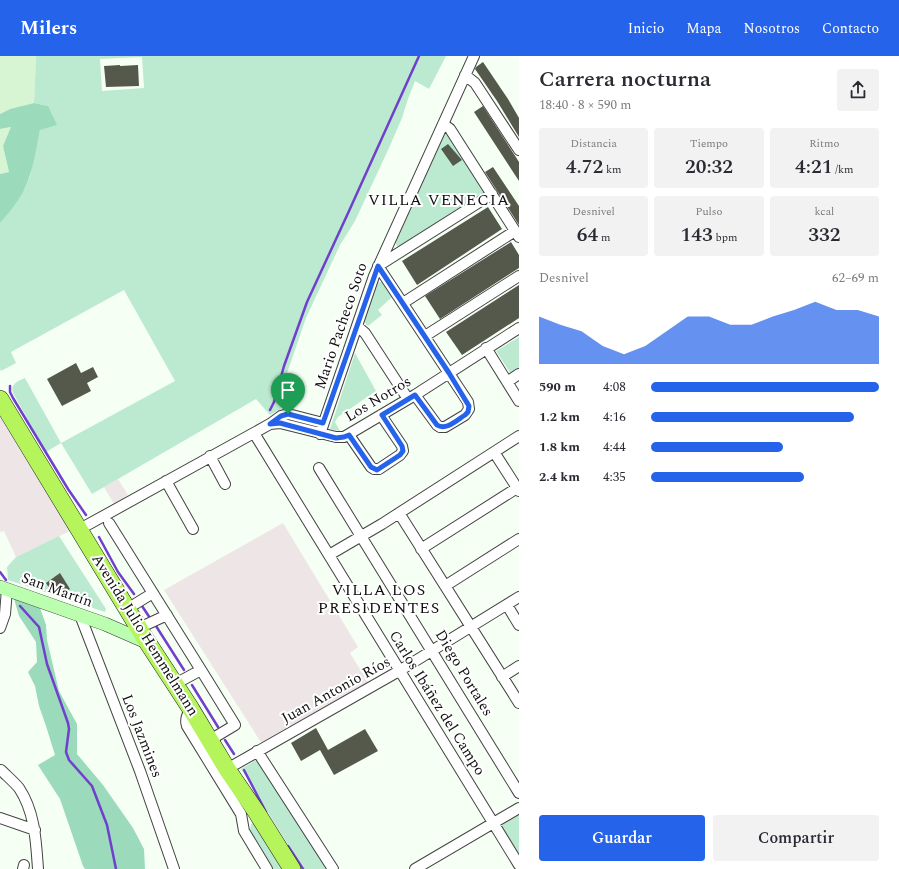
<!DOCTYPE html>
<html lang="es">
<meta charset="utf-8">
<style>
:root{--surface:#fff;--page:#f2f2f3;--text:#2b2b33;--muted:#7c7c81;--accent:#2563eb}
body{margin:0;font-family:Spectral,serif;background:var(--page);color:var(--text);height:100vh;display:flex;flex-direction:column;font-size:15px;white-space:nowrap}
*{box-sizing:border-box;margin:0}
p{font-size:13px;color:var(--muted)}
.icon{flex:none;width:22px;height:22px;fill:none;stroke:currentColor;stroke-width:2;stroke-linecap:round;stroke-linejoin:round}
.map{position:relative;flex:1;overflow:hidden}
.panel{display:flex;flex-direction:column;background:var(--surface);width:380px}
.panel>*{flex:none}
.pin{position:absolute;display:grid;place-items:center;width:34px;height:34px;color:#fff;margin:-41px -17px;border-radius:50% 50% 50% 0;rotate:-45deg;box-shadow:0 0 4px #0007}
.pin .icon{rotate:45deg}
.round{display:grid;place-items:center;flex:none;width:42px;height:42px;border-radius:4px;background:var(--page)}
.summary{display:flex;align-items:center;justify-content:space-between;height:68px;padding:0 20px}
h1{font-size:22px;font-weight:600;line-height:30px}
.stats{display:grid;grid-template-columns:repeat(3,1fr);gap:6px;height:68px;padding:4px 20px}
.stats div{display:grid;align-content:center;border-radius:4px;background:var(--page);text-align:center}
.stats b{font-size:20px;font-weight:600}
.stats small{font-size:11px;font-weight:400}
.stats p{font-size:11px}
.chart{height:112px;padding:8px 20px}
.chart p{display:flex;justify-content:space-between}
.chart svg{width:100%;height:72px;margin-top:4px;fill:var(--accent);opacity:.7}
.action{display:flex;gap:8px;margin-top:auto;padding:8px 20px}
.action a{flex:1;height:46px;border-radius:4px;background:var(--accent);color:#fff;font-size:16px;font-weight:600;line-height:46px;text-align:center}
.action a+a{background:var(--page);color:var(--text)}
ul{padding:0 20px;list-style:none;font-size:13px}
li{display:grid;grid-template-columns:64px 48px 1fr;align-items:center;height:30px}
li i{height:10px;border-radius:5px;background:var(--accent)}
header{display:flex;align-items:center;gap:24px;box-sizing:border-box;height:56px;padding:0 20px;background:var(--accent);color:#fff}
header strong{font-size:19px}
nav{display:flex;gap:22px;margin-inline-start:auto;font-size:14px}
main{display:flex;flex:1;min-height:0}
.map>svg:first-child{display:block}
.industrial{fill:#eee5e6}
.farmland{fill:#d7f5d3}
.green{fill:#bcead0;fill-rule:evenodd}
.forest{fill:#9bdbbb}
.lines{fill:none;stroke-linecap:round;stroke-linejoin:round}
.stream{stroke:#713fce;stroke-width:2.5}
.building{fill:#55594c}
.street-casing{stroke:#434343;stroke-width:12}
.secondary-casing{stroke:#323232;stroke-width:14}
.highway-casing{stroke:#212121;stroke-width:18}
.street{stroke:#fff;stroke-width:10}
.secondary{stroke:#bbfeaf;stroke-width:13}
.highway{stroke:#b6f45c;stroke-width:17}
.route-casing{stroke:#fff;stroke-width:8}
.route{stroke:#2563eb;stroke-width:5}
.labels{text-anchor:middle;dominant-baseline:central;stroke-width:4;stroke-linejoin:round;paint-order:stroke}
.street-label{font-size:15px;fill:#101010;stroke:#fff}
.neighbourhood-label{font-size:16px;letter-spacing:1px;fill:#101010;stroke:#fff}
</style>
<header>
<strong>Milers</strong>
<nav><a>Inicio</a><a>Mapa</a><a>Nosotros</a><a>Contacto</a></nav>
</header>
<main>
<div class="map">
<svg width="519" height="813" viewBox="0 0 519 813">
<rect width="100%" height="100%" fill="#f6fff3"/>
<!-- industrial -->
<path class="industrial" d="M0 349 76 472 16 501 4 475 0 476Z
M118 423 128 439 114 448 104 431Z
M283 467 358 591 350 597 368 626 262 688 164 534Z"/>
<!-- farmland -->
<path class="farmland" d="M0 0H36L34 47 10 53 0 58Z
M12 71 3 90 9 116 0 118V73Z"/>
<!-- green -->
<path class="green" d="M36 0H446L429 33 415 25 408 43 402 62 389 92 355 165 340 189 306 262 285 323 282 337 281 353 270 359 256 343 92 438 61 387 46 396 13 337C10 328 18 325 25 322L61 387 175 325 124 234 11 296 16 307 1 315 0 313V167L13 151 24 134 30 120 40 74 48 50 34 47ZM142 1 144 32 102 35 100 3Z
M447 76 484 134 481 140 400 191 397 190 395 185 444 78Z
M379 226H382L392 241 378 254 382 259 368 270 363 265 377 227Z
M519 281V313L511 318 496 295Z
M355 297 376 335 338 361 335 366 340 375 330 373Z
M59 480 106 553 105 556 8 524 7 511 16 501Z
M258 703 327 813H303L241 713Z
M519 757V803L501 773 503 767Z
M254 766 283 813H272L250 775 251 768Z"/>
<!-- forest -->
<path class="forest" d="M34 47 48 50 57 69 40 74C36 94 33 116 24 134 18 146 9 157 0 167V118L9 116 3 90 11 71 0 73V58L10 53Z
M14 543 40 552 46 569 47 584 59 635 77 668V698L103 729 133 772 144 793 145 813H85L83 810 60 743 38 709 55 699 46 670 39 650 35 630 28 616 37 606 36 586 19 560Z"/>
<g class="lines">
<!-- stream -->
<path class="stream" d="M10 330V336L13 342 68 433 86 459
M270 354 274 346 284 310 307 246 349 155 419 0
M99 481 118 516 134 538
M0 516 6 524
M20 550 39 571 47 608 68 667 69 673 66 696 69 704 92 730 107 769 116 813
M142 550 150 562
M156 570 184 614
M192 629 218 671
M225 684 234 698
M244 714 266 756
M288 790 303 813"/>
</g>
<!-- building -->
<path class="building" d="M483 6 508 43 519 62V81L497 45 475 13 476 11Z
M120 9V10L138 9 139 30 106 31 104 10Z
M483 50 519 106V125L474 56Z
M448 88 462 104 453 110 441 93Z
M493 111 519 150V169L485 116Z
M488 151 502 173 417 229 402 205Z
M511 186 519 199V212L440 263 425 240Z
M519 229V262L462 299 446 276Z
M76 307 81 317 93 311 98 321 87 327 91 335 62 350 47 323Z
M60 517 70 533 62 539 57 532 51 535 46 527Z
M316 672 328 694 365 673 378 695 334 719 320 694 301 705 291 687Z"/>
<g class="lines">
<defs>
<path id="street" d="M465 19 475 27 519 94
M443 68 450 73 519 181
M403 247 515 175
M357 270 365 277 408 343
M425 280 519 220
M486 292 519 345
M507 326 519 318
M415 339 437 369 440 371H445L465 359 469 353 468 346 378 210 492 138
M270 368 280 367 336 381H344L415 339 519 272
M254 377 519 809
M320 378 374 220 474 0
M349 379 371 411 374 413H379L400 399 403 395 402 390 381 359
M494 396 519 435
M210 400 225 428
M319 412 519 737
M166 425 193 473
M399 457 519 647
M109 467 201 614 175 628
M80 473 270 368 281 360 288 358 323 367
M421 493 517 432
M329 499 382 468 519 380
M445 530 519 483
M507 549 519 569
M127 553 153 537
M80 559 140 715 174 813
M0 572 5 558 7 533
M139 572 167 559
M201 614 235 669 210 684
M502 621 519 610
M191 653C187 658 185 664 187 670L241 758 244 775 267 813
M257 695 333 813
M227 713 399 615 519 541
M1 714C7 720 14 726 19 732 35 756 36 785 38 813
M0 762 35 774
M23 813 24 809
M415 813 519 752"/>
<path id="secondary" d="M0 531 105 568 144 585 146 584"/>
<path id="highway" d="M0 343 146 584 191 653 227 713 257 757 292 813"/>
</defs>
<!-- street casing -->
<use href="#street" class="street-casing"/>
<!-- secondary casing -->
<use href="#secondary" class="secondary-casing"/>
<!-- highway casing -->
<use href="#highway" class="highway-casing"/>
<!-- street -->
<use href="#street" class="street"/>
<!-- secondary -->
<use href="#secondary" class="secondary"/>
<!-- highway -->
<use href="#highway" class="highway"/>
</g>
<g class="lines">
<defs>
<path id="route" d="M378 210 449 317 469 350 468 356 465 359C457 364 446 375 437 369L415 339 382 359 402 390 403 395 400 399 377 414 371 411 349 379 344 381 336 382 280 367 270 368 281 360 288 358 323 367Z"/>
</defs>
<!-- route casing -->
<use href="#route" class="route-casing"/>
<!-- route -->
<use href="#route" class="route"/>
</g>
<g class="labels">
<!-- street labels -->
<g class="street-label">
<text transform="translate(341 270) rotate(-71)">Mario Pacheco Soto</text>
<text transform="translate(378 343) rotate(-31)">Los Notros</text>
<text transform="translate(57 534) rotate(20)">San Martín</text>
<text transform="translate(145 579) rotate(58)">Avenida Julio Hemmelmann</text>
<text transform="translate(464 617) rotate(59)">Diego Portales</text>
<text transform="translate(336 634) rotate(-29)">Juan Antonio Ríos</text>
<text transform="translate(437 647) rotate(58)">Carlos Ibáñez del Campo</text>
<text transform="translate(142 680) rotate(69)">Los Jazmines</text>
</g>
<!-- neighbourhood labels -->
<g class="neighbourhood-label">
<text x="439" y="144">VILLA VENECIA</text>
<text x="379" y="534">VILLA LOS<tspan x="379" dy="18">PRESIDENTES</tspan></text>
</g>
</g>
</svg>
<div class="pin" style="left:288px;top:358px;background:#1e9e55"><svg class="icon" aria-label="arrive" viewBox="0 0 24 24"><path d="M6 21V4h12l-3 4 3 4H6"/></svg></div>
</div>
<section class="panel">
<div class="summary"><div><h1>Carrera nocturna</h1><p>18:40 · 8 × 590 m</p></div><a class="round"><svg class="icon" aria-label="share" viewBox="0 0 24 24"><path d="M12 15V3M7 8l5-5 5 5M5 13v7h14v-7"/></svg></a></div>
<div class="stats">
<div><p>Distancia</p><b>4.72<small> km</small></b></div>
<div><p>Tiempo</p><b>20:32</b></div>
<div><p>Ritmo</p><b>4:21<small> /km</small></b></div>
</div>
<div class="stats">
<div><p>Desnivel</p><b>64<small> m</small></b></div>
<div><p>Pulso</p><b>143<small> bpm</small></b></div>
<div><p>kcal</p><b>332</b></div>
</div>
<div class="chart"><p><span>Desnivel</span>62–69 m</p>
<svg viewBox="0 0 160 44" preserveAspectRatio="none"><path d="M0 44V15L10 20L20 24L30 33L40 38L50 33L60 24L70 15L80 15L90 20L100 20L110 15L120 11L130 6L140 11L150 11L160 15V44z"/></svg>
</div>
<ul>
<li><b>590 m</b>4:08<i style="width:100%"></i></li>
<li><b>1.2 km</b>4:16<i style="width:89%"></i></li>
<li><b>1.8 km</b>4:44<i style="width:58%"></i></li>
<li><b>2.4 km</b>4:35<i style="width:67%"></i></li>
</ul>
<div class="action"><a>Guardar</a><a>Compartir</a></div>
</section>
</main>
